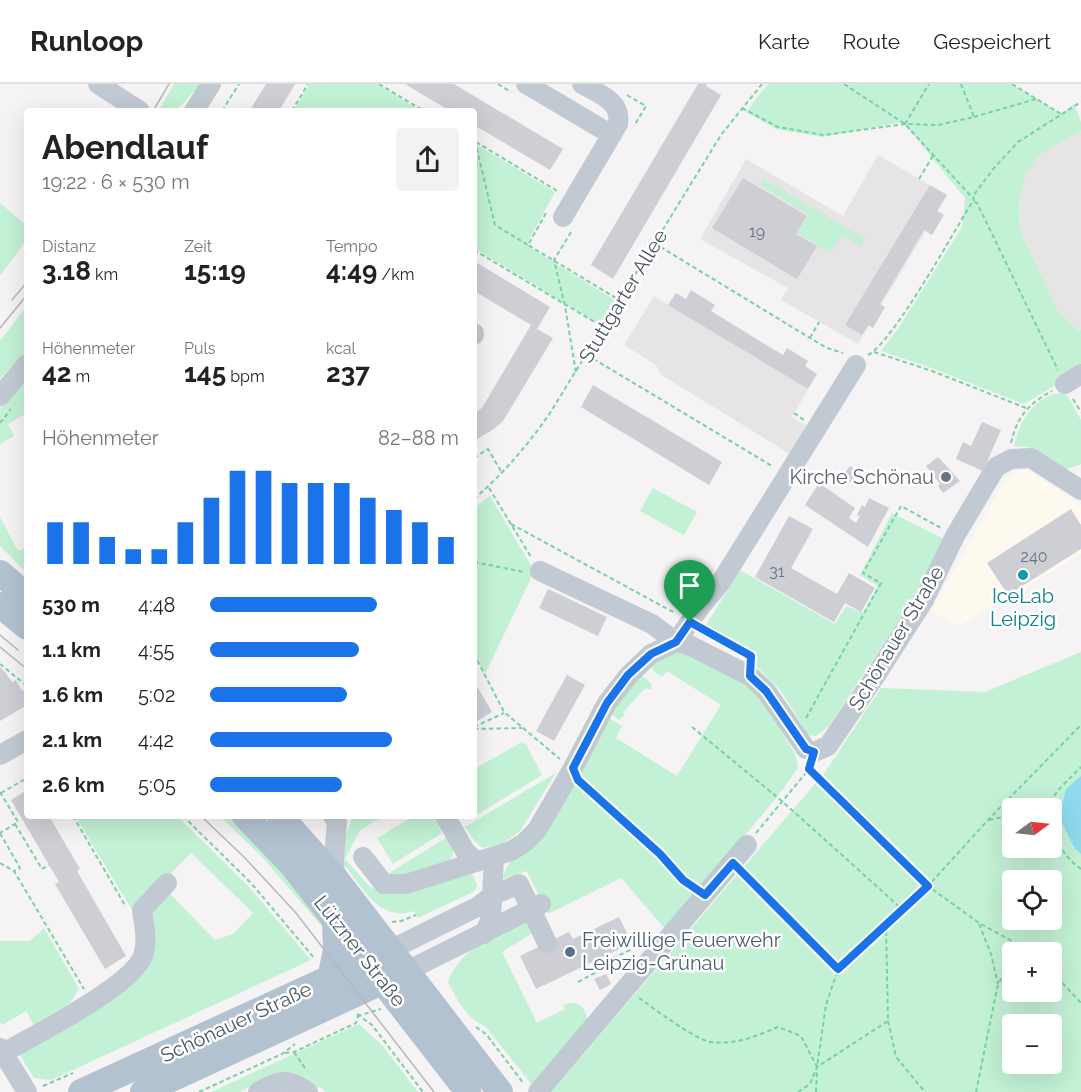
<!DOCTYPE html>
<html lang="de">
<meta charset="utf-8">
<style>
:root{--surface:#fff;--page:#f2f2f2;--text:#222;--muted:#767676;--line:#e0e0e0;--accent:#1a73e8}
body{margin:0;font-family:Raleway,sans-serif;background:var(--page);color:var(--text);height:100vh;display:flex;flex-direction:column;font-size:22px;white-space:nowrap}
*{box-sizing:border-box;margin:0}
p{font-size:20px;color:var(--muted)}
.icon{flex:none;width:33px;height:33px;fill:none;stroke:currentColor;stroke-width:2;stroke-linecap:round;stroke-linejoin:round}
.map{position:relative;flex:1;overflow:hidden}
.panel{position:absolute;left:24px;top:24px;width:453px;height:711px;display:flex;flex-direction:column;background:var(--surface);border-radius:6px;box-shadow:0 6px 24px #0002}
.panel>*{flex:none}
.needle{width:39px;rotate:75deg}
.buttons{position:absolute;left:1002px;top:714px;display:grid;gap:12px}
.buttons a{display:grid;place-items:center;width:60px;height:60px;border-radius:6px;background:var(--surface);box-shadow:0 6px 24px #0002;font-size:30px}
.pin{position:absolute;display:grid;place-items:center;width:51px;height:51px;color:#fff;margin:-62px -26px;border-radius:50% 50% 50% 0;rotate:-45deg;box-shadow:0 0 6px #0007}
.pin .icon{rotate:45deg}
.round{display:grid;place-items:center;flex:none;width:63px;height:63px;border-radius:6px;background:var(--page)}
.headline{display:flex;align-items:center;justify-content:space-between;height:102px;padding:0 18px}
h1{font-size:33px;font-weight:700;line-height:45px}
.figures{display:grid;grid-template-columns:repeat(3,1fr);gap:9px;height:102px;padding:6px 18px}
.figures div{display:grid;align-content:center}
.figures b{font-size:26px;font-weight:700}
.figures small{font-size:16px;font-weight:400}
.figures p{font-size:16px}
.chart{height:168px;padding:12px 18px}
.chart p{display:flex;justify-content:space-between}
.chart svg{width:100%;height:108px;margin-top:6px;stroke:var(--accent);stroke-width:6}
ul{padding:0 18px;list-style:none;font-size:20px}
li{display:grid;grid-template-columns:96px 72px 1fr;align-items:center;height:45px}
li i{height:15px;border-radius:8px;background:var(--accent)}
header{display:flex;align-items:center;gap:36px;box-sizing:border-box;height:84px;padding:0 30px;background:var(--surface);border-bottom:2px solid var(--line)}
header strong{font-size:28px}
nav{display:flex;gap:33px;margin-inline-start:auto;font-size:21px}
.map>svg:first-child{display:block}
.commercial{fill:#fdf9ef}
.education{fill:#e6e4e5}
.green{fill:#c3f1d5;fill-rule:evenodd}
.water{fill:#90daee}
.building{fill:#cdcfd5}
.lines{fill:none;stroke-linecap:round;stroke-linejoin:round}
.path{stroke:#7ad0a6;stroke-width:2;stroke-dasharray:4.5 3;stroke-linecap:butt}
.minor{stroke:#c1cad2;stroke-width:20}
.major{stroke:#b3c2d1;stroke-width:26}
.tram{stroke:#b5b8bd;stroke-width:1.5}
.route-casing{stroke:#fff;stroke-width:12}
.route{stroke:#1a73e8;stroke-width:8}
.worship-dot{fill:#6b7280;stroke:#fff;stroke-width:2}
.culture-dot{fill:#0f9aa8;stroke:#fff;stroke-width:2}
.service-dot{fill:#5c6f8a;stroke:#fff;stroke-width:2}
.labels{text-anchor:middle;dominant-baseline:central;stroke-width:5;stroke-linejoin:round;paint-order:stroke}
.number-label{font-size:16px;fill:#6b747e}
.street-label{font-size:20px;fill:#4a5661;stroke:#fff}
.worship-label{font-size:20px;fill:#5b616d;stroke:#fff;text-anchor:end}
.culture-label{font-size:20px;fill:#0d838f;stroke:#fff}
.service-label{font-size:20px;fill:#4e5e75;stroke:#fff;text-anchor:start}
</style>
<header>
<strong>Runloop</strong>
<nav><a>Karte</a><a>Route</a><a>Gespeichert</a></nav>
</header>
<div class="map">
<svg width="1081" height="1008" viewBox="0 0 1081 1008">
<rect width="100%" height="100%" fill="#f5f3f3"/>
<!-- commercial -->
<path class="commercial" d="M1022 385 1030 387 1081 421V470L959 542 931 527 1007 392Z"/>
<!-- education -->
<path class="education" d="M1081 46V246L1078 247 1058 227 1020 147 1019 118 1026 91 1038 72Z
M878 71 947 111 858 260 781 216 788 204 700 155 746 75 843 132Z
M654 212 808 305 792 333 807 342 790 370 660 290 656 281 624 261Z"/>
<!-- green -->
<path class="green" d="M174 0H202L195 10 193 8C181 22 178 28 159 26Z
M310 0H377L421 27H293Z
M768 0H1011L1061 30 1074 20 1081 38V46L1038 72 1026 91 1019 118 1020 147 1058 227 1078 247 1081 246V286L1024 320 934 285 881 267 898 245 962 143 965 114 903 38 822 53 776 45 746 28Z
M474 59 555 108 526 161 618 218 602 242 474 164V147L476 143 474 142Z
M764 95 865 155 860 162 842 151 830 169 798 149 809 131 760 101Z
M0 119 27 142V155L0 192Z
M27 222V266L0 295V257Z
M27 290V329L8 340 14 352 0 360V324Z
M1060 309 1067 311 1081 336V380L1065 386 1029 363 1014 362C1019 338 1034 313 1060 309Z
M653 404 697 428 684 451 640 427Z
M490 412 532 483 533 490 485 590 474 570V424Z
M892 429 946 456 915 512 829 642 816 652 808 651 781 607 756 582 758 573 705 543 740 486 835 540 846 522 863 529 878 502 860 491Z
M0 433 18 467 27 463V489L0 462Z
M679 567 699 570 751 604 768 625 796 672 798 684 777 713 666 846 621 794 548 830 527 787 501 795 511 775 607 633 622 642 616 654 677 692 721 621 667 587 662 593 654 588 650 579Z
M1081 568V1008H551L826 687 881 604 985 608ZM1012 724H1052V764H1012ZM1012 796H1052V836H1012ZM1012 868H1052V908H1012ZM1012 940H1052V980H1012Z
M641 592 647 595 652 601 651 606 645 604 623 629 625 631 619 636 610 629 621 611Z
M522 658 526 660 542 691 480 729 475 730 474 685Z
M556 689 520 747 502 760 482 764 473 755 465 743Z
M75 732H177L248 802 311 876 51 996 34 994 18 968 154 862ZM191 769 253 829 233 850 215 856 160 800Z
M220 732H236L253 749 325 843 323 844 263 774Z
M353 732H384L360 746 344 777 339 771Z
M414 732H434L442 749 393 780 377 754Z
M449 752C467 787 423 788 398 794L389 789Z
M346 776 369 802 380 807 468 789 473 791 477 801 475 807 418 834 414 827C379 839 362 802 343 779Z
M527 836 533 845 531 850 502 868 537 939 565 925 563 921C578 915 586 923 588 938L533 1002 485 942C466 935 457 915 448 898 460 864 497 850 527 836Z
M44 844 79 905 70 919 34 941 26 927 2 941 0 938V857H30Z
M359 940 382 961 418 1008H325L321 1003 316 1004 281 989 271 991 240 1008H211Z"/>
<!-- water -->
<path class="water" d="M1081 692V770L1074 763 1059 733 1066 705Z"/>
<!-- building -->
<path class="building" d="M266 0H295L279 27H253L250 26Z
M405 0H454L563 65 550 86 474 41V27H450Z
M698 0H707L706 2 721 11 613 195 591 181Z
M743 94 807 132 796 150 817 162 797 195 712 144Z
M930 101 947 111 937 127 944 131 932 151 924 146 880 220 885 223 873 244 868 241 862 251 845 241Z
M474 177 550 223 537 245 553 254 503 337 494 345 474 357V329L482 324 531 241 474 207Z
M691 206 715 221 711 227 783 271 787 264 808 277 805 282 817 290 808 305 668 221 676 209 686 215Z
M593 301 722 378 709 401 581 323Z
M982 338 1001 346 983 387 956 375 963 358 971 362Z
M938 373 960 397 943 409 938 402 940 400 926 382Z
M850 382 860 389 853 400 842 393Z
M819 399 855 424 849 434 856 439 860 432 857 431 862 421 865 423 869 414 889 424 868 463 805 421Z
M1071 425 1081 441V465L1008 511 987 479Z
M789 432 813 445 791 484 837 510 849 489 875 504 861 528 845 519 834 538 755 493Z
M548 505 607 533 598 552 539 524Z
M0 583 5 588 12 598 16 596 22 607 26 605 27 606V621L0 637Z
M567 591 585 601 554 657 536 647Z
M474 597 492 628 474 639Z
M27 706V732H49L80 785 77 787 126 872 105 885 55 800 59 798 11 716Z
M619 833 632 859 536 905 520 872 569 848 573 855Z
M606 890 611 900 600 906 594 895Z"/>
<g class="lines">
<!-- path -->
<path class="path" d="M379 0 424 27
M498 0 511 8
M844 0 905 40 970 111 973 112
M1012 0 1061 30
M627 11 646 22 634 42
M742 24 778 43 824 51 905 40 938 41 974 33 961 0
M222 27 239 0
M292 27 308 0
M974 33 1036 15
M905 40 929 0
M475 57 495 141 528 161
M476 58 559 108
M919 95 934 70
M974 117 973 112 994 84 1018 58 1081 18
M546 129 528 161 621 217
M571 148 554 176 565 222 576 289
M654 159 810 254 827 264 843 269
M474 166 603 243
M810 254 819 238
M874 268 932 287 1026 324
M587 271 772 382
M868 271C893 258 953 149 971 120L974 118 977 119 1058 286
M1073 315 1081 328
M794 329 804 336
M0 339 11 325
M1011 359C1017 333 1028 320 1052 307
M474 374 488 365 502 389
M489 404 531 473
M474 415C503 390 528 361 550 329L721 51 762 0
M511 440 675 529
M474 478 524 488
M703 545 751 572V574
M474 570 504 628 560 675
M0 580 27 602
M806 634 881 499 863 489 901 422 941 444
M474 643 504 629
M692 643 783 718 903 826
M474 645 522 644
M809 685 928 802 979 839 1032 868
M583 701 660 770 683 796 691 801
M0 708 18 738 0 749
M1 709 27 694
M1045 724 1060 704 1081 683
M73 732 126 823
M183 732 251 799 315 875
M989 736 1012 731
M15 740 42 785 49 781
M1052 746C1058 762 1067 775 1081 785
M0 749 20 784 14 787
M756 749 810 684
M0 779 14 787 84 905
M743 790 838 885
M392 838 401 837 416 831
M979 840 991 870 998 900
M1052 888 1081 919
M578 898 595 889V883L634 864
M639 914C652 923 697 957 711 958 735 961 757 952 778 943L801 952 817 983 826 921 838 885 928 802 988 736 1081 641
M357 930 372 941 423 1008
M357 932 381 925
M888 937 896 973 925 1008
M476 943 486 950 524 1000
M294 968 307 987
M285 969 294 968 356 939 358 932
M43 1002 73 989
M199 1008 282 970 295 960
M798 1008 810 1000 817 983 888 937 886 842
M816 1008 817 986
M976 1008 998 900 1012 877"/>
<!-- minor -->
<path class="minor" d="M98 0 140 27
M526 0 612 51
M194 27 211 0
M563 133 618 40C622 17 599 10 582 0
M474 249V251
M1065 300 1081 290
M0 312 27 280
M540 487 652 540 676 558 689 561 750 592 766 607 806 665 814 668 828 662 874 594 924 516 955 452 996 383 1011 375 1031 374 1081 406
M0 671 27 656
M333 732 337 739 334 773 335 794
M445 732 465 767 477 778
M363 773 384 800H406L511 767 524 759 537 746 573 684 607 619 629 591 651 570 676 558 701 522 721 498 856 281
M484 850 491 834 494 773
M390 866 477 823 493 811 519 800 547 859
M407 887 541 820
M0 964 27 1008
M3 969C33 952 132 902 143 872 148 857 144 841 142 826L167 799
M258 1008C280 995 287 994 308 1008
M538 1008 747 761"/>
<!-- major -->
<path class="major" d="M0 489 27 512
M0 521 27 543
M245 732 292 781 468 1008
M280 732 335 794 500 1008
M330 895 336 866 335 834
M81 1008 382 870
M143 1008 399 890"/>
<!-- tram -->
<path class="tram" d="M153 27 169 0
M12 216 27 198
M0 244 27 211
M0 551 18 566
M0 563 27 585
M201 732 245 774 296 829 434 1008"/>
</g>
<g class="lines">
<defs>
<path id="route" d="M690 538 751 572 750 592 766 607 806 665 814 668 809 685 928 802 838 885 733 779 705 811 683 796 660 770 578 696 573 684 607 619 628 591 651 570 676 558Z"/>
</defs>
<!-- route casing -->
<use href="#route" class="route-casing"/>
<!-- route -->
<use href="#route" class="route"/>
</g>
<!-- markers -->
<circle class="worship-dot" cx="946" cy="393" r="6"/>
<circle class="culture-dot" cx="1023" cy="491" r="6"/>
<circle class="service-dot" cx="570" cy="868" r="6"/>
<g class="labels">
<!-- number labels -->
<g class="number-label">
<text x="757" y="147">19</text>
<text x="1034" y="472">240</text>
<text x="777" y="487">31</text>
</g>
<!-- street labels -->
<g class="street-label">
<text transform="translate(623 212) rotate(-59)">Stuttgarter Allee</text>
<text transform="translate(896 554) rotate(-59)">Schönauer Straße</text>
<text transform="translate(360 867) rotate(52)">Lützner Straße</text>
<text transform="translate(236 938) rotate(-25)">Schönauer Straße</text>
</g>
<!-- worship labels -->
<g class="worship-label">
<text x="934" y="393">Kirche Schönau</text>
</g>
<!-- culture labels -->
<g class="culture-label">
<text x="1023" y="512">IceLab<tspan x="1023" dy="23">Leipzig</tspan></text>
</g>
<!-- service labels -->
<g class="service-label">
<text x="582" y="856">Freiwillige Feuerwehr<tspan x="582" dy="23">Leipzig-Grünau</tspan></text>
</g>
</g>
</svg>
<div class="buttons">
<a><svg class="needle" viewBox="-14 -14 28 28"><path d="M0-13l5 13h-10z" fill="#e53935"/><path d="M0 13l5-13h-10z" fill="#767676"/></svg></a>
<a><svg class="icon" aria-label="locate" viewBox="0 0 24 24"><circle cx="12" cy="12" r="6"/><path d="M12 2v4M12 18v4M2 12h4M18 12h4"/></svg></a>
<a>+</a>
<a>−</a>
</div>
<div class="pin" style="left:690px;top:538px;background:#1e9e55"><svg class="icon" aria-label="arrive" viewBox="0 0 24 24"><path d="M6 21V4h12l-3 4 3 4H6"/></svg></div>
<section class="panel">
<div class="headline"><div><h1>Abendlauf</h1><p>19:22 · 6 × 530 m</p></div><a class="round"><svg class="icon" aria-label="share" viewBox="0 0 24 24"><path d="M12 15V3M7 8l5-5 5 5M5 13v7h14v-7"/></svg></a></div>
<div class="figures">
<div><p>Distanz</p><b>3.18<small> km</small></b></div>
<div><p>Zeit</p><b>15:19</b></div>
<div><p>Tempo</p><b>4:49<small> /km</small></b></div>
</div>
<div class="figures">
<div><p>Höhenmeter</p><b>42<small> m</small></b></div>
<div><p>Puls</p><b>145<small> bpm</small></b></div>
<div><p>kcal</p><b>237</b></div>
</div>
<div class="chart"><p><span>Höhenmeter</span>82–88 m</p>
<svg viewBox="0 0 160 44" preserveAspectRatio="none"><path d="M5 44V27M15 44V27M25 44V33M35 44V38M45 44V38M55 44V27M65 44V17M75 44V6M85 44V6M95 44V11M105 44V11M115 44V11M125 44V17M135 44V22M145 44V27M155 44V33"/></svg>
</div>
<ul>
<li><b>530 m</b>4:48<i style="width:67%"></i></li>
<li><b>1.1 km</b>4:55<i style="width:60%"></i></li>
<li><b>1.6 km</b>5:02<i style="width:55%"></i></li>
<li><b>2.1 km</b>4:42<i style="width:73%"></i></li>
<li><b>2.6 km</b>5:05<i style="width:53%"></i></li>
</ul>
</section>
</div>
